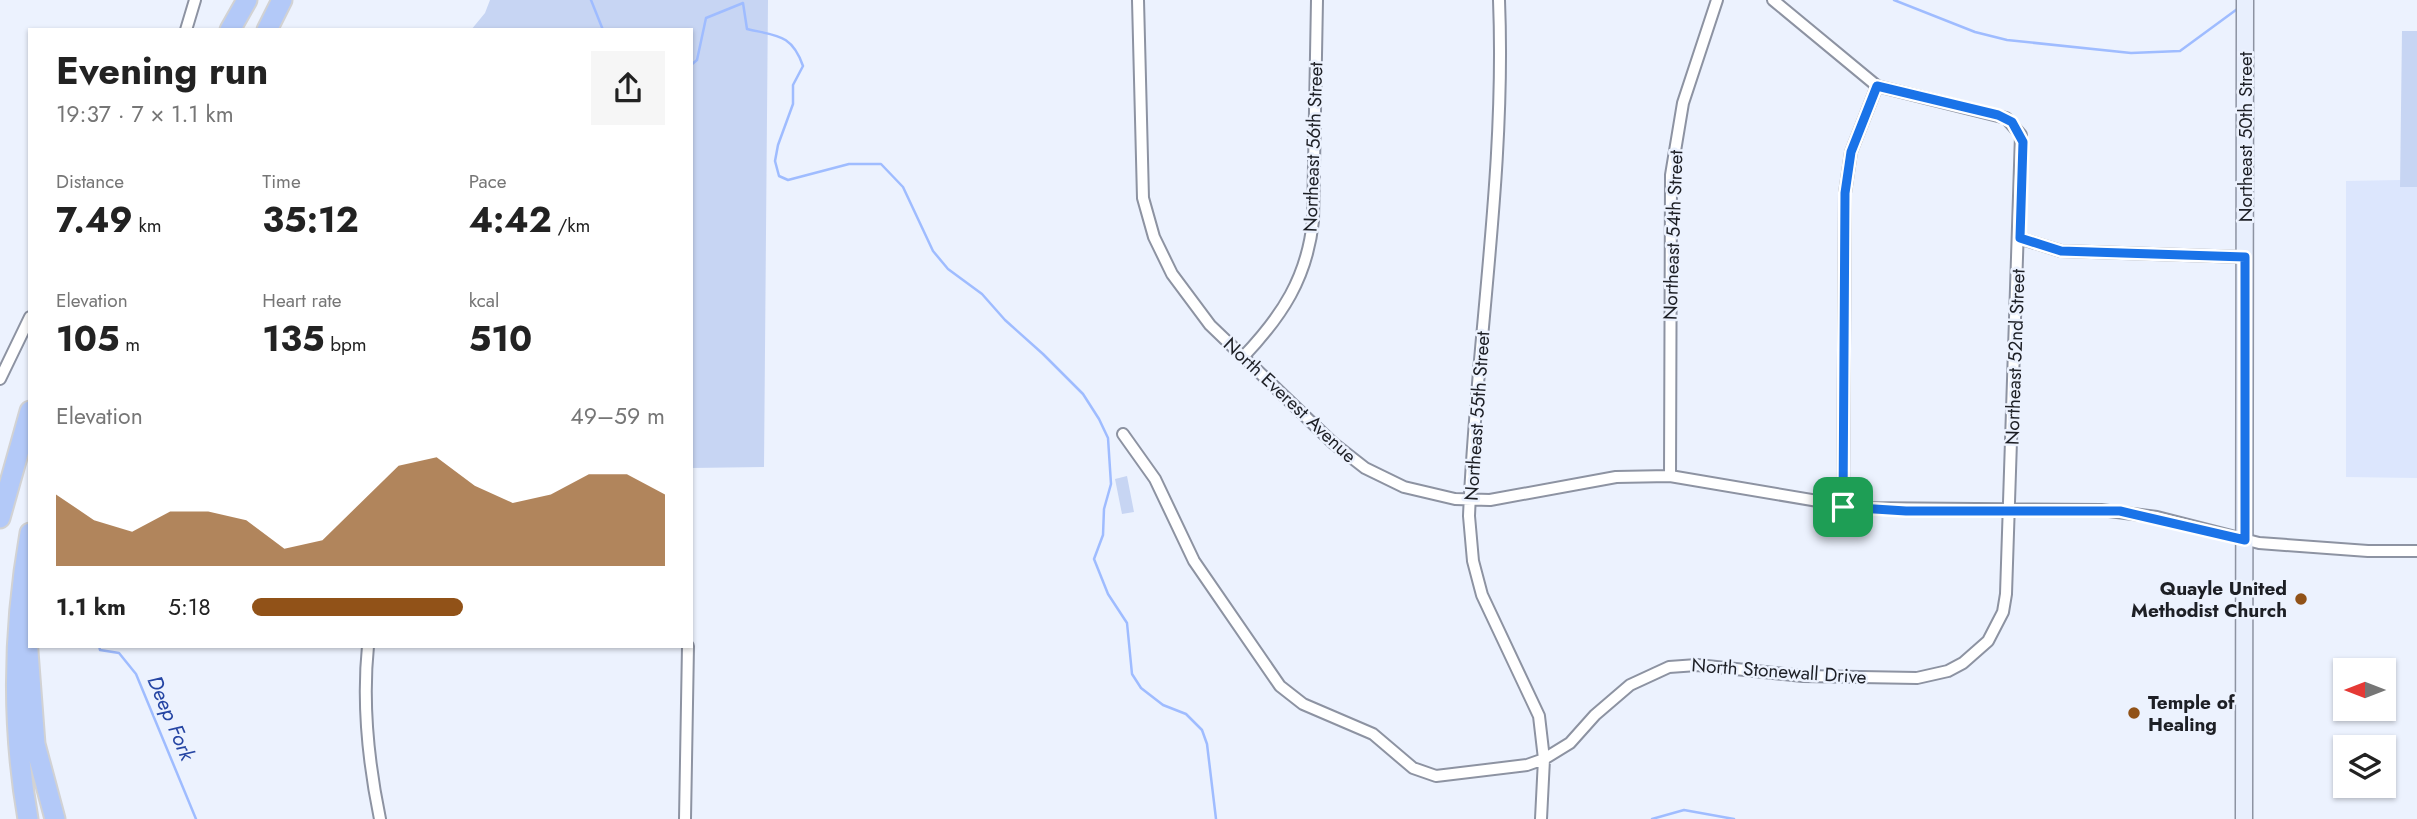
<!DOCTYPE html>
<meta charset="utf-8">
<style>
:root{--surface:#fff;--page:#f6f6f6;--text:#222;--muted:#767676;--accent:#915218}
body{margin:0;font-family:Jost,sans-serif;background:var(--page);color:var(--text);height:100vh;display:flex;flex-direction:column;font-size:26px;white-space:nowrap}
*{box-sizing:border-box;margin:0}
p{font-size:23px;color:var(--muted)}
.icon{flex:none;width:38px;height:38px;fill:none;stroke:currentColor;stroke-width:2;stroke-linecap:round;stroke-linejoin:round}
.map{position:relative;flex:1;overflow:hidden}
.panel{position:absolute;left:28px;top:28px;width:665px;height:620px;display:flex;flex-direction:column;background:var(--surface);border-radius:0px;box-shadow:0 2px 5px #0004}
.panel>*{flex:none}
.needle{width:46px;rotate:270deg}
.controls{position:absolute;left:2333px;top:658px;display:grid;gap:14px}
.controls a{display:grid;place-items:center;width:63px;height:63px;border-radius:0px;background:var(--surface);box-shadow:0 2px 5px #0004;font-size:35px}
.pin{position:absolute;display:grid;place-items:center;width:60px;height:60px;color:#fff;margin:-30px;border-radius:14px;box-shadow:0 4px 10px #0006}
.round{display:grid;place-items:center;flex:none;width:74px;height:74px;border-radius:0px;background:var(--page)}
.headline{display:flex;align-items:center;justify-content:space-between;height:119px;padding:0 28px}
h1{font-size:38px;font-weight:700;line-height:52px}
.stats{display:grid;grid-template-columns:repeat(3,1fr);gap:10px;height:119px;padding:7px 28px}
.stats div{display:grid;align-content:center}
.stats b{font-size:35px;font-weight:700}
.stats small{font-size:19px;font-weight:400}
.stats p{font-size:19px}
.chart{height:196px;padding:14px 28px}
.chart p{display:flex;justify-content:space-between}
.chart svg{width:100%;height:126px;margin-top:7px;fill:var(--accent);opacity:.7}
ul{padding:0 28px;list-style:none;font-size:23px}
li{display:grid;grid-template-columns:112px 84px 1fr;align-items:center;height:52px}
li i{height:18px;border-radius:9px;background:var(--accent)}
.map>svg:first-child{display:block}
.built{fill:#dce6fd}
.green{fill:#c7d5f3}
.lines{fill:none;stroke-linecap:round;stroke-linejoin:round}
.stream{stroke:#9fbcff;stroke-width:2.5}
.street-casing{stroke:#8d93a2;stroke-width:14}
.secondary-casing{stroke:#8d93a2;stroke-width:19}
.highway-casing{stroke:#d2d2d3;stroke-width:23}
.street{stroke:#fff;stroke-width:10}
.secondary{stroke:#e8effd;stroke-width:16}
.highway{stroke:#b3c9f8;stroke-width:19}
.route-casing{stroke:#fff;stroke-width:14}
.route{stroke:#1a73e8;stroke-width:9}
.poi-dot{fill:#915218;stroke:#ecf2fe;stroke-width:2.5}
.labels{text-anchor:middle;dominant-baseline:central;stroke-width:5;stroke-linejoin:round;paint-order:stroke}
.street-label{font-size:19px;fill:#1d1f25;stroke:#ecf2fe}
.poi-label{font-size:19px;font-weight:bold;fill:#1d1f25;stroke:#ecf2fe;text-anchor:end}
.water-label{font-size:21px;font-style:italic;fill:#2545a3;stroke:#ecf2fe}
</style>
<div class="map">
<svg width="2417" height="819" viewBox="0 0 2417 819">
<rect width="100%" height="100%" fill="#ecf2fe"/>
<!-- built -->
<path class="built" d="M2400 180 2401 187H2417V478L2346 477V181Z"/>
<!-- green -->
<path class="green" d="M490 0H768L764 467 691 468V30H471L485 13Z
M2402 31H2417V187H2400Z
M1127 476 1134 512 1122 514 1115 479Z"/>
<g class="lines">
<!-- stream -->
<path class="stream" d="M591 0 603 30
M1894 0 1975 32 2007 40 2131 53 2180 51 2240 7
M691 65 697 60 706 18 743 3 747 29C777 36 792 34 803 66L793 85V104L778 145 775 161 779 176 788 180 849 164H881L903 187 933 251 948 269 982 294 1005 320 1043 354 1083 394 1099 419 1108 438 1111 484 1104 509 1103 535 1094 559 1108 594 1127 623 1132 674 1141 688 1163 705 1186 714 1202 730 1207 744 1216 819
M99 646 100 650 119 653 136 674 196 819
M1652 819 1684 810 1734 819"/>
<defs>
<path id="street" d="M1138 0 1143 198 1154 237 1172 274 1210 325 1333 443 1365 468 1404 487 1455 499 1490 500 1616 477 1670 476 1859 508 2101 510 2157 517 2259 543 2368 551H2417
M1499 0C1506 173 1476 343 1469 516L1473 561 1482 595 1539 716 1544 759 1541 819
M186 30 195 0
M2019 238 2061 251 2244 257
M1243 357C1282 316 1307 278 1313 221L1317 0
M0 379 30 317
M1123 434 1155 479 1194 561 1280 686 1303 704 1373 734 1413 768 1436 776 1527 765 1544 759 1570 743 1595 715 1630 685 1669 667 1697 665 1803 676 1917 678 1948 671 1963 663 1988 641 2003 612 2006 594 2021 135 2006 118 1877 86 1773 0
M1670 476 1671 175 1683 103 1717 0
M1843 507 1845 193 1851 152 1877 86
M368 646C362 705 368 761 380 819
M685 819 688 646"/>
<path id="secondary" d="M2244 819 2245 0"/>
<path id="highway" d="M230 30 247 0
M267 30 282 0
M0 518 30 411
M27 638 35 744 55 819
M28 819C11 722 13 630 30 533"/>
</defs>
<!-- street casing -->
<use href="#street" class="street-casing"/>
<!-- secondary casing -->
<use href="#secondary" class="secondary-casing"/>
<!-- highway casing -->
<use href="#highway" class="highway-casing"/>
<!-- street -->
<use href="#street" class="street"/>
<!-- secondary -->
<use href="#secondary" class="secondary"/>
<!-- highway -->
<use href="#highway" class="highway"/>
</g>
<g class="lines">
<defs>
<path id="route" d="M1877 86 1998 115 2012 122 2023 142 2020 238 2061 251 2245 257V540L2120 511H1906L1843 507 1845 193 1851 152Z"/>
</defs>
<!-- route casing -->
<use href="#route" class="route-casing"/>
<!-- route -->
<use href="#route" class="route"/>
</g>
<!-- markers -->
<g class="poi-dot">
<circle cx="2301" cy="599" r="7"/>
<circle cx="2134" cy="713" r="7"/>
</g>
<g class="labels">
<!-- street labels -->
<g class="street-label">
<text transform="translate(2245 137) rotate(-90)">Northeast 50th Street</text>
<text transform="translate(1313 147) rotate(-88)">Northeast 56th Street</text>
<text transform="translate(1673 235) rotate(-88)">Northeast 54th Street</text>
<text transform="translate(2015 357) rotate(-88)">Northeast 52nd Street</text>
<text transform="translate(1290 400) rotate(43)">North Everest Avenue</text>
<text transform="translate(1477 416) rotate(-86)">Northeast 55th Street</text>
<text transform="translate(1779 671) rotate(4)">North Stonewall Drive</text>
</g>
<!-- poi labels -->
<g class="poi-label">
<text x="2287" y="588">Quayle United<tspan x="2287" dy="22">Methodist Church</tspan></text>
<text x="2148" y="702" text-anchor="start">Temple of<tspan x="2148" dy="22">Healing</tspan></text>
</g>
<!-- water labels -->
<g class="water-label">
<text transform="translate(171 718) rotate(67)">Deep Fork</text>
</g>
</g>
</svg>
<div class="controls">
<a><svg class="needle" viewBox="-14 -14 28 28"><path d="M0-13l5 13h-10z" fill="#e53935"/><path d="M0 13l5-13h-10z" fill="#767676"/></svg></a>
<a><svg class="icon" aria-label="layers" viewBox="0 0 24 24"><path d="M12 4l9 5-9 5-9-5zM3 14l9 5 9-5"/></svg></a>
</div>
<div class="pin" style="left:1843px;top:507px;background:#1e9e55"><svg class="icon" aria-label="arrive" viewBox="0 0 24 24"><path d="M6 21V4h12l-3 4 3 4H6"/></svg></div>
<section class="panel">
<div class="headline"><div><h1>Evening run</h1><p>19:37 · 7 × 1.1 km</p></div><a class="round"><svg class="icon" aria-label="share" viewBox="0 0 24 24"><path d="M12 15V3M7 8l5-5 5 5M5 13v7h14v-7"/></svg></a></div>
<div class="stats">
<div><p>Distance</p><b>7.49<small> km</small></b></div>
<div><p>Time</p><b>35:12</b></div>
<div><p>Pace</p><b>4:42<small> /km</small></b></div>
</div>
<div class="stats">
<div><p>Elevation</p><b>105<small> m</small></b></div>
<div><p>Heart rate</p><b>135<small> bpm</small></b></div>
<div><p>kcal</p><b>510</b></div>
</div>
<div class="chart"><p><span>Elevation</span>49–59 m</p>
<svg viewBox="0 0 160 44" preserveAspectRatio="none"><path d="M0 44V19L10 28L20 32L30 25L40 25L50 28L60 38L70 35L80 22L90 9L100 6L110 16L120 22L130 19L140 12L150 12L160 19V44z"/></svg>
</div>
<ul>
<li><b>1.1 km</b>5:18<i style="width:51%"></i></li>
</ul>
</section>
</div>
